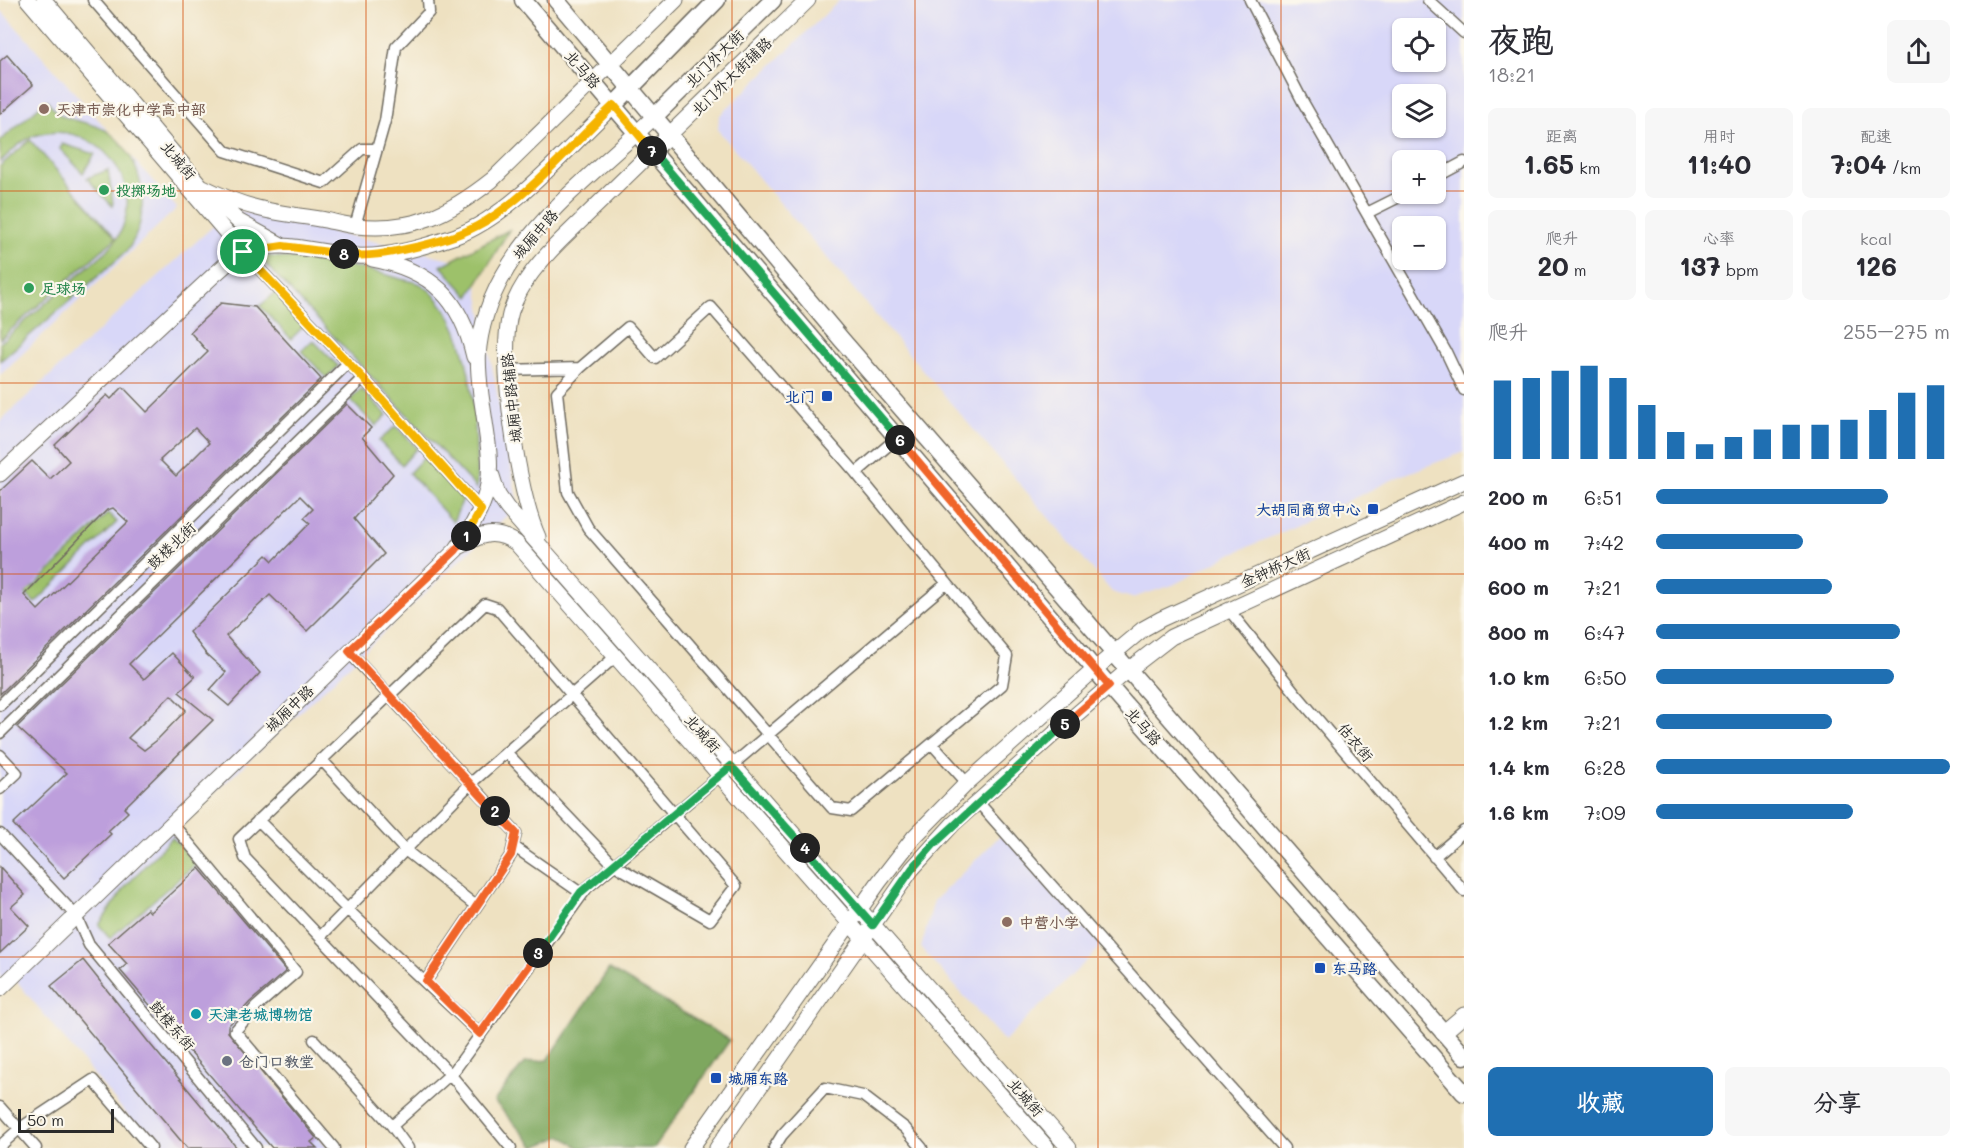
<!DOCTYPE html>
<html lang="zh">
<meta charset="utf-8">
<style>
:root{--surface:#fff;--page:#f7f7f7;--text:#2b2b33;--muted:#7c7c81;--accent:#1f6fb2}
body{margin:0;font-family:Mali,"LXGW WenKai TC",sans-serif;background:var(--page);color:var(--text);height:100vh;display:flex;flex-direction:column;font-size:22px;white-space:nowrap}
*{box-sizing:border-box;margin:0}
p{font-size:20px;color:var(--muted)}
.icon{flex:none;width:33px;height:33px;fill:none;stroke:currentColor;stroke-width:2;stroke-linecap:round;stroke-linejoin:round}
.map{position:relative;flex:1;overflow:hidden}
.panel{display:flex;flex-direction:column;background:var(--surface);width:510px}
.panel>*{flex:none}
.controls{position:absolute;left:1392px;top:18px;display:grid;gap:12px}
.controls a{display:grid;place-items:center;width:54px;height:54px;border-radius:9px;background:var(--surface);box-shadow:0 2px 4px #0004;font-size:30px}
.scale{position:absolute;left:18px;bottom:15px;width:96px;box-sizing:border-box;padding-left:6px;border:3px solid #2b2b2b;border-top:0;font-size:16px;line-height:21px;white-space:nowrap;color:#2b2b2b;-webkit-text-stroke:4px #fbf7ec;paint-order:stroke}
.pin{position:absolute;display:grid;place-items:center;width:51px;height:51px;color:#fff;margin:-26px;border:3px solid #fff;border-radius:50%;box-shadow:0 2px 6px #0007}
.km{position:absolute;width:30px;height:30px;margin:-15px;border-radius:50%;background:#222;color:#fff;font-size:16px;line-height:30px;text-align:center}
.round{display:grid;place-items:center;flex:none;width:63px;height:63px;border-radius:9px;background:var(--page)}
.head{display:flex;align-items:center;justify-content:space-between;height:102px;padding:0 24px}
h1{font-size:33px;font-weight:700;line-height:45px}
.metrics{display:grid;grid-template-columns:repeat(3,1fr);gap:9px;height:102px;padding:6px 24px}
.metrics div{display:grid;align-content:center;border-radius:9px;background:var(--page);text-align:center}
.metrics b{font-size:26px;font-weight:700}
.metrics small{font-size:16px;font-weight:400}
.metrics p{font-size:16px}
.chart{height:168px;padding:12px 24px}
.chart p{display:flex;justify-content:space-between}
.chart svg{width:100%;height:108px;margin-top:6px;stroke:var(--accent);stroke-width:6}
.button{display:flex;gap:12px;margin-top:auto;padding:12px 24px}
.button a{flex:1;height:69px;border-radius:9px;background:var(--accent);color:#fff;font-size:24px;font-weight:700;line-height:69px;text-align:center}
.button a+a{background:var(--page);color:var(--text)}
ul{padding:0 24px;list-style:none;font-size:20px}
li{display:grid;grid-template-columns:96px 72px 1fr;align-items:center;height:45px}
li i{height:15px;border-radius:8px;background:var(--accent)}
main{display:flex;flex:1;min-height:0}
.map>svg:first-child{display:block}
.built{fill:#d8d7f8;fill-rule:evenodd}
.green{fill:#9dc16b;stroke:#64764b;stroke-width:1.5}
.forest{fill:#7ea75f;stroke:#546945;stroke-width:1.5}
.building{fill:#bd9fdc;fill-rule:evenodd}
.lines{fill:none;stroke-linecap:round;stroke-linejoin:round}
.street-casing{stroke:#6f6b60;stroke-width:13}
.secondary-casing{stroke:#6f6b60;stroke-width:17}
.primary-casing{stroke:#6f6b60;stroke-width:19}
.street{stroke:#fff;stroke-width:10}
.secondary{stroke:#fff;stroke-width:15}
.primary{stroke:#fff;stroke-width:16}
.split-1-casing{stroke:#fff;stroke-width:12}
.split-2-casing{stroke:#fff;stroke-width:12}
.split-3-casing{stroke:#fff;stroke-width:12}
.split-4-casing{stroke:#fff;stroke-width:12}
.split-5-casing{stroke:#fff;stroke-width:12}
.split-6-casing{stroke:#fff;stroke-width:12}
.split-7-casing{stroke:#fff;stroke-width:12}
.split-8-casing{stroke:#fff;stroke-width:12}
.split-9-casing{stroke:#fff;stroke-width:12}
.split-1{stroke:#f5b400;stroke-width:8}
.split-2{stroke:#f0652b;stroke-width:8}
.split-3{stroke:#f0652b;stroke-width:8}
.split-4{stroke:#22a559;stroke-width:8}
.split-5{stroke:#22a559;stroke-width:8}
.split-6{stroke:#f0652b;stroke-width:8}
.split-7{stroke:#22a559;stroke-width:8}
.split-8{stroke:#f5b400;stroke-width:8}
.split-9{stroke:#f5b400;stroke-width:8}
.grid{fill:none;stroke:#d5540f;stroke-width:1.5;stroke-opacity:0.55}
.education-dot{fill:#8d6e63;stroke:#fbf7ec;stroke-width:2}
.leisure-dot{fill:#2e9e5b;stroke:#fbf7ec;stroke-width:2}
.transit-dot{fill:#1a4fb4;stroke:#fbf7ec;stroke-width:2}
.culture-dot{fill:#0f9aa8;stroke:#fbf7ec;stroke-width:2}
.worship-dot{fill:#6b7280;stroke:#fbf7ec;stroke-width:2}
.labels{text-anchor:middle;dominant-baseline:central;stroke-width:4.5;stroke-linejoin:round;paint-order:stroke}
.street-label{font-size:15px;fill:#2b2b2b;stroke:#fbf7ec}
.education-label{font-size:15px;font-weight:bold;fill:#785e54;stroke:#fbf7ec;text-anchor:start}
.leisure-label{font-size:15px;font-weight:bold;fill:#27864d;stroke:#fbf7ec;text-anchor:start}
.transit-label{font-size:15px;font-weight:bold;fill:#164399;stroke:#fbf7ec;text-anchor:end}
.culture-label{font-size:15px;font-weight:bold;fill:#0d838f;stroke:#fbf7ec;text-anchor:start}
.worship-label{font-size:15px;font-weight:bold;fill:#5b616d;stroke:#fbf7ec;text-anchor:start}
</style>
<main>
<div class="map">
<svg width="1464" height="1148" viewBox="0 0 1464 1148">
<rect width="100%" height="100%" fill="#fbf7ec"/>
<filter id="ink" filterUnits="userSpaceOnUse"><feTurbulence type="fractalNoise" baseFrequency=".0167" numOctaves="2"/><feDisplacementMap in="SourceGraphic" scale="12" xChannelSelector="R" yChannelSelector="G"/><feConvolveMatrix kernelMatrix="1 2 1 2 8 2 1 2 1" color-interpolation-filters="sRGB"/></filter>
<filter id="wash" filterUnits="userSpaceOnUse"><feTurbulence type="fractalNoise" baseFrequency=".008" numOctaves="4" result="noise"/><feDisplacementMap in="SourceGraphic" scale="24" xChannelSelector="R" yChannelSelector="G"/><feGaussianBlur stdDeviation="1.35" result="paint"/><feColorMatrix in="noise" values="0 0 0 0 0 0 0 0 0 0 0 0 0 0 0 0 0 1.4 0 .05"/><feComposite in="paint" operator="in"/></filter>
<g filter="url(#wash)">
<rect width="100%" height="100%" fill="#eee1c1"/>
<!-- built -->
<path class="built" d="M840 0H1464V452L1398 477 1285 531 1229 555 1173 585 1132 598 1112 592 718 130 719 116ZM1402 28H1436V62H1402ZM1402 94H1436V128H1402ZM1402 160H1436V194H1402ZM1402 226H1436V260H1402Z
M0 9 177 208 0 375Z
M232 209 473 264 518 505 175 831 296 974 231 1034 328 1148H154L9 972 0 980V421Z
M1005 831 1104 944 1004 1041 921 948 934 901Z"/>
<!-- green -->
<path class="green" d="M47 100C51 105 55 111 59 114 68 121 93 122 107 131 145 157 154 216 126 252L0 361V343C28 319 55 295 83 271 95 260 111 250 119 235 148 180 95 119 37 135 22 139 11 152 0 162V141Z
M30 140 116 238 0 339V166Z
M62 144 95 154 83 173 60 149Z
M108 170 113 203 112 206 87 178Z
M509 230 469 297 441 266Z
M257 255C306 260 353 263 401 279 408 281 416 281 422 285 477 321 476 430 477 489Z
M275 293 305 325 291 339 260 306Z
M313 340 338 366 327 378 301 351Z
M361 389 387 415 376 426 350 400Z
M396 426 417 448 402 465 379 441Z
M424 457 463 499 453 522 409 473Z
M108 513 117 522 35 603 18 586 25 580 33 588Z
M172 837 196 864 110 938 99 925 126 886Z"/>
<!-- forest -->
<path class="forest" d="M609 969 730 1040 654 1148H580L562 1136 535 1147 494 1101 525 1062 548 1060Z"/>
<g id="blocks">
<!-- building -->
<path class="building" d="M7 55 33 85 0 114V61Z
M221 303 255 307 321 379 0 694V491L32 461 50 479 69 461 55 445 107 395 111 399 123 387 147 412 208 352 190 332ZM195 428 209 443 176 476 160 460ZM113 508 128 522 38 610 24 595 107 510Z
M347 404 371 428 362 437 393 474 354 519 384 554 307 631 270 595 226 636 260 673 229 706 210 690 226 672 206 654 189 632 267 555 273 561 310 523 304 518 313 509 300 496 129 664 144 679 172 653 195 677 179 692 213 720 124 808 128 812 108 831 111 834 64 878 13 824 67 773 17 727ZM171 695 186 710 156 741 144 750 128 738Z
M0 867 25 895 11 907 29 926 0 953Z
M199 868 286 971 250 1002 228 1026V1032L316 1138 311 1142 317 1148H272L120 970 127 964 108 943 147 909 150 912Z
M83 960 150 1044 237 1148H187L51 986Z"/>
</g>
</g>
<g filter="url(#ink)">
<use href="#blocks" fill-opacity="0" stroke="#6f6b60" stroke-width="1.5"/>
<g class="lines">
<defs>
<path id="street" d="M93 0 225 151 324 183 362 149H377
M1250 0 1303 102 1446 352 1464 390
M1428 0 1464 33
M1436 177 1464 162
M1367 213 1405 194
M355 226 385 121 396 47 429 12 428 0
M243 252 363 378 481 510
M506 370 580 368 628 327 655 358 711 307 856 473 1007 656 1002 685 851 811 832 808 588 528 568 492 557 392 580 368
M856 473 898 437
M1229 610 1297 695 1464 891
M349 652 516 833 511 855 426 981
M0 705 348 363
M0 733 363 378
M932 744 967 783
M506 752 613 864 710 920 736 886 497 608 485 604 239 839 245 858 450 1074 511 1148
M0 755 17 773 0 789
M321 759 405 850 476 906
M978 802 1284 1148
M258 820 348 910 480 1034
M171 822 296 972 256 1007 235 1031 334 1148
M0 834 76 916 89 945 256 1148
M513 846 581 893 947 583
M1434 857 1464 831
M321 936 470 784 616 656
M314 1040 392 1126 408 1148
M0 1107 36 1148
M392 1126 454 1071 587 888
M0 1146 19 1129 93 1080 151 1148
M774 1148 782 1135 825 1088 863 1096 905 1128 922 1148"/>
<path id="secondary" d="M28 0 243 252
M44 0 201 186 238 221 283 246
M201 186C247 209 270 212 320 219 332 221 344 225 356 226 413 232 449 214 492 180L676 0
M372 259C431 270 461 298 474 357
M0 474 215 274C224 267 233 256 244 252 280 237 320 254 357 256 388 258 426 246 456 236 513 215 569 146 614 105
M492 476 498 495 507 508 1069 1148
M538 537C518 494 497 356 511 311 521 282 540 261 561 240L808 0
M461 546C481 534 495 529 516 543L1047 1148
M0 989 456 550C501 488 491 466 481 395 479 379 477 362 479 346 492 245 587 181 655 116
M1443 1033 1464 1015
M691 1148 879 882 914 837 967 783 1095 669 1143 629 1161 619 1464 481
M717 1148 912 869 953 824 1064 725 1127 671 1171 637 1464 502"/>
<path id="primary" d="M523 0 1109 686 1464 1093
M556 0 842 340 1464 1056
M614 105 717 0
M655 116 773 0"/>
</defs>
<!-- street casing -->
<use href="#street" class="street-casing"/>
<!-- secondary casing -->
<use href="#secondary" class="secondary-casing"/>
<!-- primary casing -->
<use href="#primary" class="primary-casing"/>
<!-- street -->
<use href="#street" class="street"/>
<!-- secondary -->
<use href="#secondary" class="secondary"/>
<!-- primary -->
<use href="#primary" class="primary"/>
</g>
</g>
<g class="lines" filter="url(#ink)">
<defs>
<path id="split-1" d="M243 252 363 378 481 510 466 536"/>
<path id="split-2" d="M466 536 456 550 349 651 495 811"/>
<path id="split-3" d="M495 811 516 833 511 855 426 981 480 1034 538 953"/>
<path id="split-4" d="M538 953 581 892 731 766 805 848"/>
<path id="split-5" d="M805 848 873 925 912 869 933 845 1065 724"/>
<path id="split-6" d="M900 440 1109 686 1065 724"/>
<path id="split-7" d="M652 151 900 440"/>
<path id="split-8" d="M344 254C367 258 389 253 411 248 434 243 456 237 477 226 525 201 573 143 614 105L652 151"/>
<path id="split-9" d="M243 252 283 246 344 254"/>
</defs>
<!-- split-1 casing -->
<use href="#split-1" class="split-1-casing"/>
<!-- split-2 casing -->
<use href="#split-2" class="split-2-casing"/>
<!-- split-3 casing -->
<use href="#split-3" class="split-3-casing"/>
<!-- split-4 casing -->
<use href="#split-4" class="split-4-casing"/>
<!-- split-5 casing -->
<use href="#split-5" class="split-5-casing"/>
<!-- split-6 casing -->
<use href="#split-6" class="split-6-casing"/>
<!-- split-7 casing -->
<use href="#split-7" class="split-7-casing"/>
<!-- split-8 casing -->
<use href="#split-8" class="split-8-casing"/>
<!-- split-9 casing -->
<use href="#split-9" class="split-9-casing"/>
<!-- split-1 -->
<use href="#split-1" class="split-1"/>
<!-- split-2 -->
<use href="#split-2" class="split-2"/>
<!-- split-3 -->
<use href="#split-3" class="split-3"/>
<!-- split-4 -->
<use href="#split-4" class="split-4"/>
<!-- split-5 -->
<use href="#split-5" class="split-5"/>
<!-- split-6 -->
<use href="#split-6" class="split-6"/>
<!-- split-7 -->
<use href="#split-7" class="split-7"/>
<!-- split-8 -->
<use href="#split-8" class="split-8"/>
<!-- split-9 -->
<use href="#split-9" class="split-9"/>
</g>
<!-- grid -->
<path class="grid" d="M183 0V1148M366 0V1148M549 0V1148M732 0V1148M915 0V1148M1098 0V1148M1281 0V1148M0 191H1402M1436 191H1464M0 383H1464M0 574H1464M0 765H1464M0 957H1464"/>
<!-- markers -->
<g class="education-dot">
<circle cx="44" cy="109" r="6"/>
<circle cx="1007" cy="922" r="6"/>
</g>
<g class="leisure-dot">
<circle cx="104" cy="190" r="6"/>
<circle cx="29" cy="288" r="6"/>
</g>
<g class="transit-dot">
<rect x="821" y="390" width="12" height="12" rx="3"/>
<rect x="1367" y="503" width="12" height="12" rx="3"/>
<rect x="1314" y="962" width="12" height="12" rx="3"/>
<rect x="710" y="1072" width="12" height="12" rx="3"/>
</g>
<circle class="culture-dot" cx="196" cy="1014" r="6"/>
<circle class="worship-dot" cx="227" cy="1061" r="6"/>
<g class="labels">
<!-- street labels -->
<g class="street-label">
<text transform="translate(714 58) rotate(-44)">北门外大街</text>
<text transform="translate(583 69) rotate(49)">北马路</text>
<text transform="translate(731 76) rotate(-44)">北门外大街辅路</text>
<text transform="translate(179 160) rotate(50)">北城街</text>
<text transform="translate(535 234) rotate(-49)">城厢中路</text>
<text transform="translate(511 398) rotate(-96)">城厢中路辅路</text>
<text transform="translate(171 545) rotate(-44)">鼓楼北街</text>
<text transform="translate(1275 567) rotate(-24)">金钟桥大街</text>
<text transform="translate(289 708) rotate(-44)">城厢中路</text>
<text transform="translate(1144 726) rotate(49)">北马路</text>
<text transform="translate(703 733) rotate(49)">北城街</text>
<text transform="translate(1356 742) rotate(50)">估衣街</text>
<text transform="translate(173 1025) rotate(50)">鼓楼东街</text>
<text transform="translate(1026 1097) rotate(49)">北城街</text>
</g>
<!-- education labels -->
<g class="education-label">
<text x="56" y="109">天津市崇化中学高中部</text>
<text x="1019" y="922">中营小学</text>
</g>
<!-- leisure labels -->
<g class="leisure-label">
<text x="116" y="190">投掷场地</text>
<text x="41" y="288">足球场</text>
</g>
<!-- transit labels -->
<g class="transit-label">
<text x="815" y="396">北门</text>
<text x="1361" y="509">大胡同商贸中心</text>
<text x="1332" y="968" text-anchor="start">东马路</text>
<text x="728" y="1078" text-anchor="start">城厢东路</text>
</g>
<!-- culture labels -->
<g class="culture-label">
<text x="208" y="1014">天津老城博物馆</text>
</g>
<!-- worship labels -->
<g class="worship-label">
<text x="239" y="1061">仓门口教堂</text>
</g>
</g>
</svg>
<div class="controls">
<a><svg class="icon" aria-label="locate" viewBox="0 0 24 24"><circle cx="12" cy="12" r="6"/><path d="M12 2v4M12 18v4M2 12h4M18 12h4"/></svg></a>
<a><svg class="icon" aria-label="layers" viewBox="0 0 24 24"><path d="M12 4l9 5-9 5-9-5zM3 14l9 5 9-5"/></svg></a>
<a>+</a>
<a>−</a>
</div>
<div class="scale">50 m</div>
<div class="pin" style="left:243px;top:252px;background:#1e9e55"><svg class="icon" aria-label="arrive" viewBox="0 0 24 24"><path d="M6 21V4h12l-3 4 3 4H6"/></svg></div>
<b class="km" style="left:466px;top:536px">1</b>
<b class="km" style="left:495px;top:811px">2</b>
<b class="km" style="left:538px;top:953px">3</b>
<b class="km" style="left:805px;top:848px">4</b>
<b class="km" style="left:1065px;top:724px">5</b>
<b class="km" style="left:900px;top:440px">6</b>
<b class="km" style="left:652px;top:151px">7</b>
<b class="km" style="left:344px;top:254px">8</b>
</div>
<section class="panel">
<div class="head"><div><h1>夜跑</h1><p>18:21</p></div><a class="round"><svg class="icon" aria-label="share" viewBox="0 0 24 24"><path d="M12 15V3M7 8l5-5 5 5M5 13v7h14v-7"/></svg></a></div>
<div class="metrics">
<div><p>距离</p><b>1.65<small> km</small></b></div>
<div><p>用时</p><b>11:40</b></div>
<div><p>配速</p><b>7:04<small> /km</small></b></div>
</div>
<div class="metrics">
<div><p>爬升</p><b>20<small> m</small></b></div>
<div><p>心率</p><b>137<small> bpm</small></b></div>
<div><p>kcal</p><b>126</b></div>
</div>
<div class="chart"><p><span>爬升</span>255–275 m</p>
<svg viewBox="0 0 160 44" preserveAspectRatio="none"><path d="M5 44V12M15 44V11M25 44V8M35 44V6M45 44V11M55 44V22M65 44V33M75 44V38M85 44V35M95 44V32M105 44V30M115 44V30M125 44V28M135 44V24M145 44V17M155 44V14"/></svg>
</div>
<ul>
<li><b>200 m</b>6:51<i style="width:79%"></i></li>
<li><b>400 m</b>7:42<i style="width:50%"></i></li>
<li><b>600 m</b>7:21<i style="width:60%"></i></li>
<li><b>800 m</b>6:47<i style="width:83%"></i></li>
<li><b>1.0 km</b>6:50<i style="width:81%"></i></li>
<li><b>1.2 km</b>7:21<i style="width:60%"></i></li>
<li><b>1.4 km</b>6:28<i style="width:100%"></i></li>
<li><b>1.6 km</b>7:09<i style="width:67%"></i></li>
</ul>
<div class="button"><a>收藏</a><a>分享</a></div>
</section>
</main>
